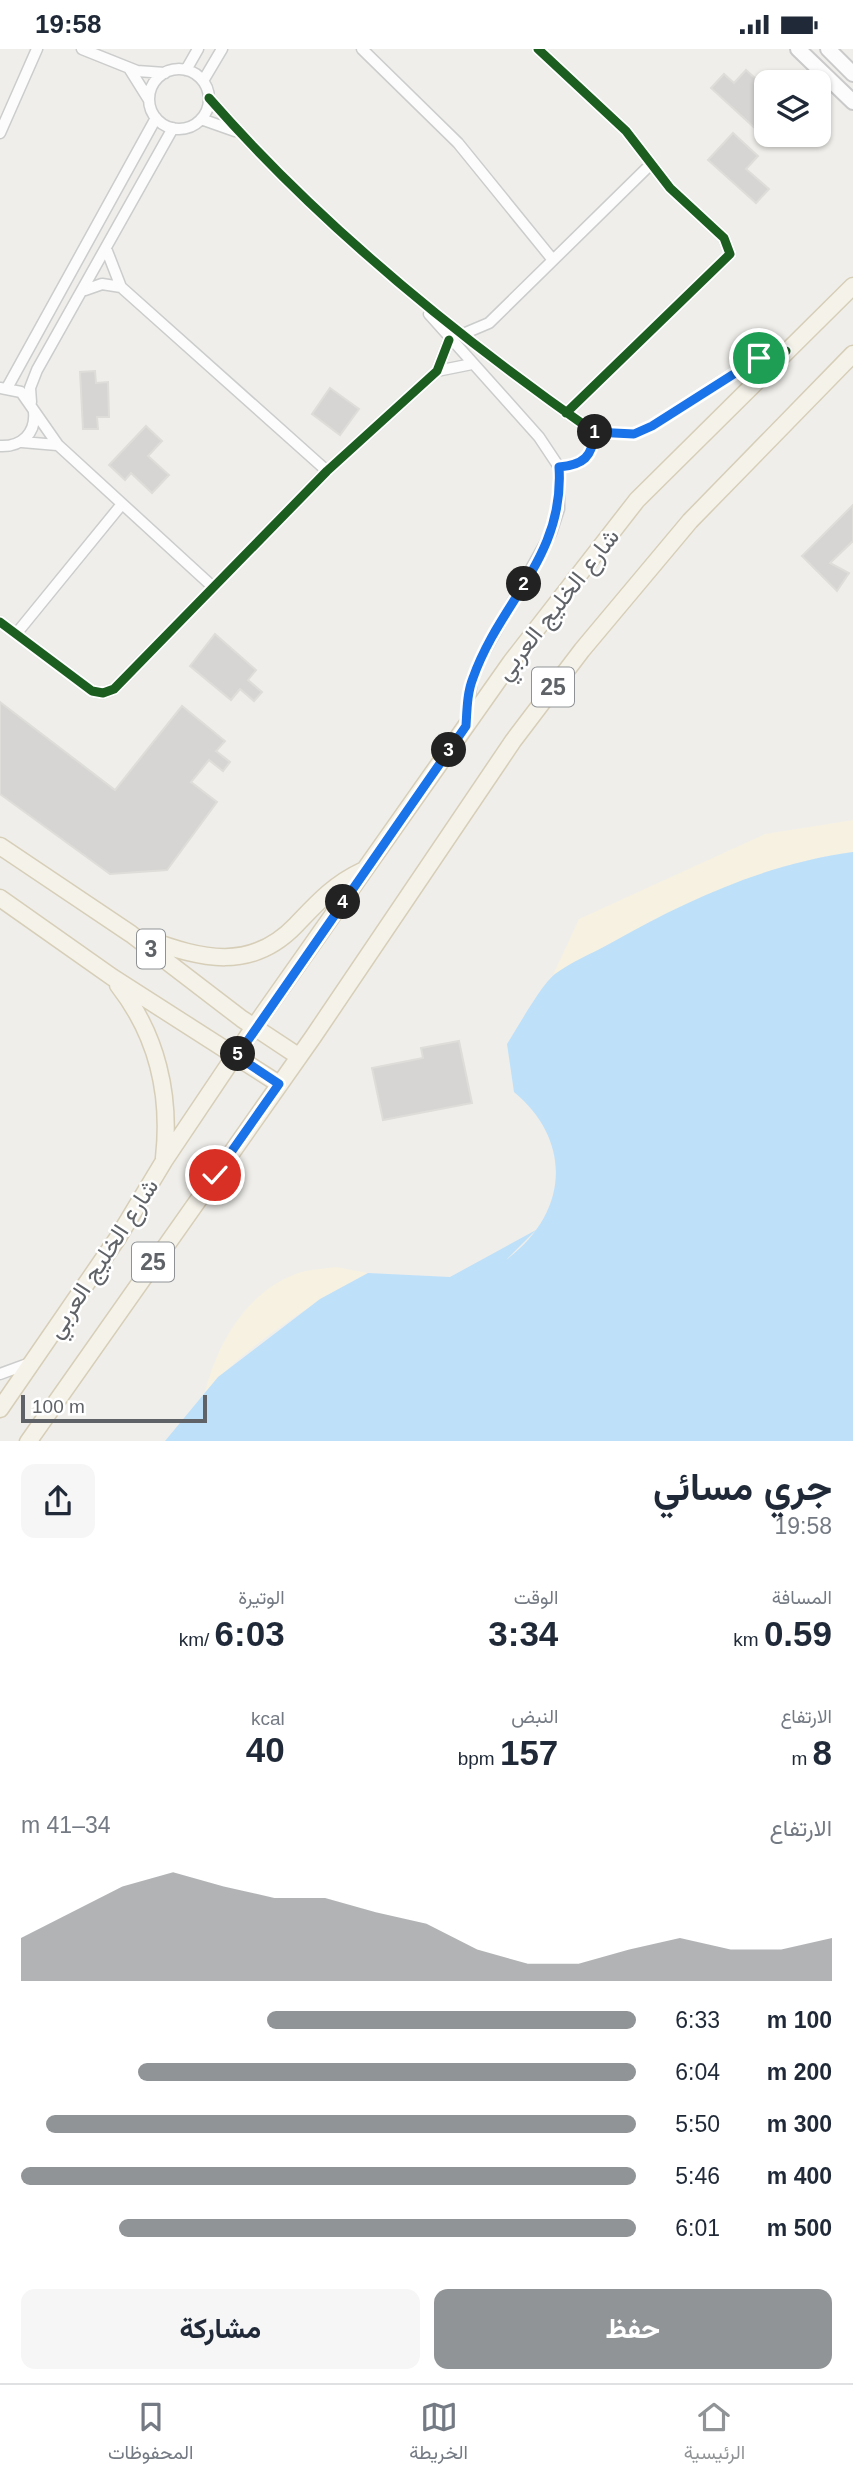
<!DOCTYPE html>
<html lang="ar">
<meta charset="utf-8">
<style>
:root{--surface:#fff;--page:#f6f6f7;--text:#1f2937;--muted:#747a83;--line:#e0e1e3;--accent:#919496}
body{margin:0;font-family:Arial,Vazirmatn,sans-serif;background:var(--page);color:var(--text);direction:rtl;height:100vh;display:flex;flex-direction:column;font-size:26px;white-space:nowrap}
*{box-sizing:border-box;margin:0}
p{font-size:23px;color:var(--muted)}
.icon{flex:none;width:38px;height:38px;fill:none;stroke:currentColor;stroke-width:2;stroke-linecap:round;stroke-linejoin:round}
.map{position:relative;height:1392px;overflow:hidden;direction:ltr}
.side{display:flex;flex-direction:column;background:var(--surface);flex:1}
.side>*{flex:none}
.tools{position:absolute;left:754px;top:21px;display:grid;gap:14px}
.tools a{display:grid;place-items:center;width:77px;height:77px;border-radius:14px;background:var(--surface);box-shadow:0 2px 5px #0004;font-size:35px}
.scale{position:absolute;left:21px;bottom:18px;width:186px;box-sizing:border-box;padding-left:7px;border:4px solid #5f6368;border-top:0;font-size:19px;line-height:24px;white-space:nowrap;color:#5f6368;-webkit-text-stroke:5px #fff;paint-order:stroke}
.pin{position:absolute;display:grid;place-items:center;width:60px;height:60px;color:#fff;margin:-30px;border:4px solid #fff;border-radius:50%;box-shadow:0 2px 7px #0007}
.km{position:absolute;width:35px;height:35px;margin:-18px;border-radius:50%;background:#222;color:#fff;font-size:19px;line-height:35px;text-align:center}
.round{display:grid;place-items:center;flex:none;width:74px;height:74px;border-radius:14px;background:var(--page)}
.summary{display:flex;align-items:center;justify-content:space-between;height:119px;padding:0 21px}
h1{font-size:38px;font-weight:700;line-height:52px}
.figures{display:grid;grid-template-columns:repeat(3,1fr);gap:10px;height:119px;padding:7px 21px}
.figures div{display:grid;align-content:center}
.figures b{font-size:35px;font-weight:700}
.figures small{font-size:19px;font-weight:400}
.figures p{font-size:19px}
.chart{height:196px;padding:14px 21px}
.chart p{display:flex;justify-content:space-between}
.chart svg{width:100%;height:126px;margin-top:7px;fill:var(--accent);opacity:.7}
.cta{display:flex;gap:14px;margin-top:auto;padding:14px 21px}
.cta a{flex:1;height:80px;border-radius:14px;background:var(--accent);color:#fff;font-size:28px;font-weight:700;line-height:80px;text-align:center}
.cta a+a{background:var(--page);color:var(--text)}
ul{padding:0 21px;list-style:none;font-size:23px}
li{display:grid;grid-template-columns:112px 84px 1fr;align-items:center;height:52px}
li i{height:18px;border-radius:9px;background:var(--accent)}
.status{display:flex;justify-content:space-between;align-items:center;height:49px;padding:0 35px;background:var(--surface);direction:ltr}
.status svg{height:19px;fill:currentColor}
.tab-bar{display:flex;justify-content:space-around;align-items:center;height:98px;border-top:2px solid var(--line);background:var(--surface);font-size:19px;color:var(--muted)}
.tab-bar a{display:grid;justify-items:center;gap:4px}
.tab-bar .on{color:var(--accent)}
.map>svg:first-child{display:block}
.sand{fill:#f6f1e1}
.water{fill:#bfe0f9}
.building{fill:#d6d5d3;stroke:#deddd9;stroke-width:2}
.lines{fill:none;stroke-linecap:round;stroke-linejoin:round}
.street-casing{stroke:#cbcccc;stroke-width:13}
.secondary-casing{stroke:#cacacb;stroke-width:18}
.primary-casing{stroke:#d7ceb8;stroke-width:19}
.street{stroke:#fdfcfc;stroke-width:10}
.secondary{stroke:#fdfcfc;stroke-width:14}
.primary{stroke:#f4f2e9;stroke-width:16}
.cycleway-casing{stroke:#fff;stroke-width:13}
.cycleway{stroke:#1b5e20;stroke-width:9}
.route-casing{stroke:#fff;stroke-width:14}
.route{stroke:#1a73e8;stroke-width:9}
.labels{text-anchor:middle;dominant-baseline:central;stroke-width:5;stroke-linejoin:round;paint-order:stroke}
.shield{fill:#fff;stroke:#8f9295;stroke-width:2}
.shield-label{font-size:23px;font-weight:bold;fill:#5f6368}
.street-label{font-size:24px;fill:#5f6368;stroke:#fff}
</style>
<div class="status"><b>19:58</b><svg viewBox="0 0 49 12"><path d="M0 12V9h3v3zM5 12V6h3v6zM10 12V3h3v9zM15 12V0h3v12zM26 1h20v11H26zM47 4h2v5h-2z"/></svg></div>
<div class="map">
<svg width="853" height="1393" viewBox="0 0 853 1393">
<rect width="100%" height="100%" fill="#efeeea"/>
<!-- sand -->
<path class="sand" d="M853 771V803C743 818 649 873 553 926L579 870 765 785Z
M336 1218 368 1224C309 1256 250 1294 205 1343 218 1293 247 1242 298 1224 310 1220 324 1220 336 1218Z"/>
<!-- water -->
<path class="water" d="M853 803V1392H165L218 1328 320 1250 368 1224 450 1228 536 1181 506 1211C568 1165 574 1093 514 1043L507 995C518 978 541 936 555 925 571 913 593 904 611 894 687 851 765 815 853 803Z"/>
<!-- building -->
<path class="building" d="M746 21 766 39V49L759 57 766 63V73L758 82 711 39 724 25 734 34Z
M733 84 758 107 746 120 769 140 756 154 708 111Z
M95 322 96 334 108 333 109 368H97L98 380H83L80 323Z
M330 339 359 360 340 386 312 365Z
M146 377 162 392 148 407 169 426 152 444 131 424 125 431 109 416Z
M853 456V492L830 514 849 524 837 542 802 507Z
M215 585 256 621 248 631 262 643 254 652 240 640 231 651 190 617Z
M0 653 115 741 182 657 225 692 216 702 230 713 223 722 209 711 191 733 217 753 167 821 110 825 0 745Z
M459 992 472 1054 383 1071 372 1019 423 1009 421 999Z"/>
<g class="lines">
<defs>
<path id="street" d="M82 0 137 22 165 24
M362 0 458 94 553 211
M538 0 626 82 670 139 724 189 730 205 566 364
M129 19 149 51
M149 50a30 30 0 1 1 60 0a30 30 0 1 1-60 0Z
M186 21 198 0
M203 32 222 0
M209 49C321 177 455 286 594 383L634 385 652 377 746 316 785 302
M201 70 235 82
M0 84 37 0
M107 202 121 238 327 422
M85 241 102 235 121 238
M429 265 539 388 559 418V460L551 484 481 609 472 631 466 674
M463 285 489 274 651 115
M437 322 472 315
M0 339 21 343 58 396 213 538
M7 339 156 69
M31 353 30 339 37 321 173 79
M22 393 57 396
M0 397C22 398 36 384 34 363
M559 418C583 416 593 408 594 383
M0 573 92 642 103 644 114 640 327 422 437 322 449 291
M16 585 122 455
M0 1325 30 1314"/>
<path id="secondary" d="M798 0 853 53
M828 0 853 25"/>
<path id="primary" d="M0 797 131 885 242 970 298 1007
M0 849 112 928 279 1035
M147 890C201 910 251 923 296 876 317 854 334 835 362 822
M118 936C157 986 171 1046 164 1109
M0 1360 117 1190 164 1112 254 978 511 613 637 451 853 237
M28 1393 313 988 513 692 582 601 690 472 853 305"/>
</defs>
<!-- street casing -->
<use href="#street" class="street-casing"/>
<!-- secondary casing -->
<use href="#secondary" class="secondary-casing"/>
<!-- primary casing -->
<use href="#primary" class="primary-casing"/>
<!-- street -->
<use href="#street" class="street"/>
<!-- secondary -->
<use href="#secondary" class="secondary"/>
<!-- primary -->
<use href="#primary" class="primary"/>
<defs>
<path id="cycleway" d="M538 0 626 82 670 139 724 189 730 205 566 364
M209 49C321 177 455 286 594 383L634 385 652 377 746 316 786 302
M0 573 92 642 103 644 114 640 327 422 437 322 449 291"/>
</defs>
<!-- cycleway casing -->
<use href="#cycleway" class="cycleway-casing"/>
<!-- cycleway -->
<use href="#cycleway" class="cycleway"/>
</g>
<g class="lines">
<defs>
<path id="route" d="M215 1126 279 1035 237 1007 466 677C467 661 467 644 473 629 500 552 565 508 559 418 583 416 593 408 594 383L634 385 652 377 759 309"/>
</defs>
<!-- route casing -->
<use href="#route" class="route-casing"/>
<!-- route -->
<use href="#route" class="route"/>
</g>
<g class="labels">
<!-- shield labels -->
<g class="shield">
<rect x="532" y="618.5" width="42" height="39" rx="5"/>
<rect x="137" y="880.5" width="28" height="39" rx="5"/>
<rect x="132" y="1193.5" width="42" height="39" rx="5"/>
</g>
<g class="shield-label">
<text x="553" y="638">25</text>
<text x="151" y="900">3</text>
<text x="153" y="1213">25</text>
</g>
<!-- street labels -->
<g class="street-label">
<text transform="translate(557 555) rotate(-52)">شارع الخليج العربي</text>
<text transform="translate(102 1209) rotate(-57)">شارع الخليج العربي</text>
</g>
</g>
</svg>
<div class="tools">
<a><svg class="icon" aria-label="layers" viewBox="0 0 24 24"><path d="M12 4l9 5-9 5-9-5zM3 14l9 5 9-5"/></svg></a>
</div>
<div class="scale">100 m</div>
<div class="pin" style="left:759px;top:309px;background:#1e9e55"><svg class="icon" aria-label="arrive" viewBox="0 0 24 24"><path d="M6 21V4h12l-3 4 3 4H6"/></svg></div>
<div class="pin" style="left:215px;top:1126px;background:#d93025"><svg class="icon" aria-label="check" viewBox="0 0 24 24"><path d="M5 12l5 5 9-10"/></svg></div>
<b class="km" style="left:595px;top:383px">1</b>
<b class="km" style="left:524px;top:535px">2</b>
<b class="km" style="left:449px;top:701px">3</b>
<b class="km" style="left:343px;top:853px">4</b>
<b class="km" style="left:238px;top:1005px">5</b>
</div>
<section class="side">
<div class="summary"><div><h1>جري مسائي</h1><p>19:58</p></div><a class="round"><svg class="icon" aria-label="share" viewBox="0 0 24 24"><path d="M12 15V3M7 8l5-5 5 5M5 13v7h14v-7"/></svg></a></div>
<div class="figures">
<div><p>المسافة</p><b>0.59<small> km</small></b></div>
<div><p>الوقت</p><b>3:34</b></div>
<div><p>الوتيرة</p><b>6:03<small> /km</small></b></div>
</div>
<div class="figures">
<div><p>الارتفاع</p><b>8<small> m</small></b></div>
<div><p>النبض</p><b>157<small> bpm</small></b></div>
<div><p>kcal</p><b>40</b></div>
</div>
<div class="chart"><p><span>الارتفاع</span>34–41 m</p>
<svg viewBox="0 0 160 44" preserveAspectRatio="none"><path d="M0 44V29L10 20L20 11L30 6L40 11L50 15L60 15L70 20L80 24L90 33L100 38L110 38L120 33L130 29L140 33L150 33L160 29V44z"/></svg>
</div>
<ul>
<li><b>100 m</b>6:33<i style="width:60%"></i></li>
<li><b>200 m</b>6:04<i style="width:81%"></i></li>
<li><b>300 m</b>5:50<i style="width:96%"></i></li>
<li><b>400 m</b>5:46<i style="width:100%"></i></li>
<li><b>500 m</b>6:01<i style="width:84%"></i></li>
</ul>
<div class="cta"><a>حفظ</a><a>مشاركة</a></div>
</section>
<nav class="tab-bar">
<a class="on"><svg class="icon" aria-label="home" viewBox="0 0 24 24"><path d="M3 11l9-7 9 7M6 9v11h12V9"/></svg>الرئيسية</a>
<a><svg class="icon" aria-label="map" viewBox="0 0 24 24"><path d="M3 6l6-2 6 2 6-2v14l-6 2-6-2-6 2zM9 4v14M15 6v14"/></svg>الخريطة</a>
<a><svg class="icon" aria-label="saved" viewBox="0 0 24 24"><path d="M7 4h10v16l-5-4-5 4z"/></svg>المحفوظات</a>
</nav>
